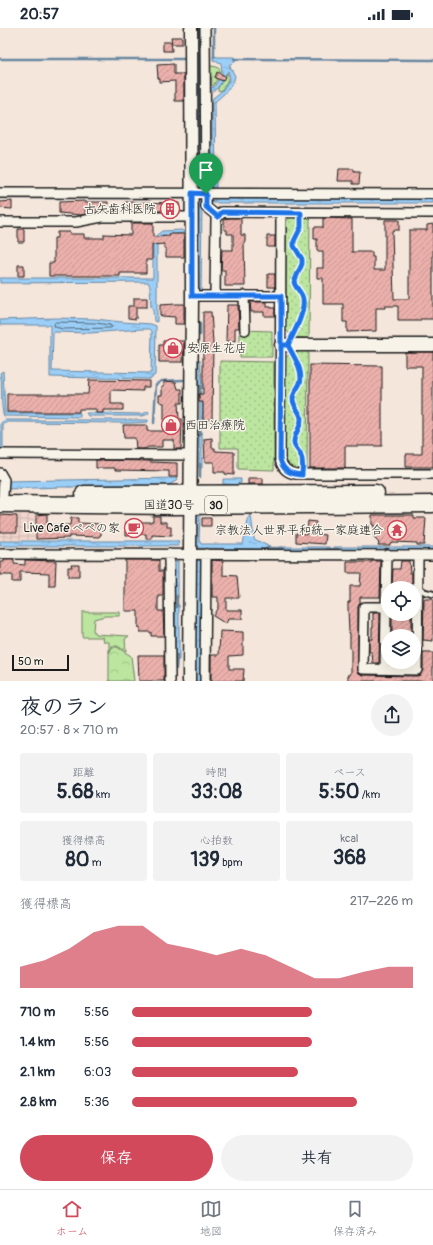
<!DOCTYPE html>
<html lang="ja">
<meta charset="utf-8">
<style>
:root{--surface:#fff;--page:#f2f2f3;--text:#1f2937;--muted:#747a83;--line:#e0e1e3;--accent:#d1495b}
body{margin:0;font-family:Pangolin,"Klee One",sans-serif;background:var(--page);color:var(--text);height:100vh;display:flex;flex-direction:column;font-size:15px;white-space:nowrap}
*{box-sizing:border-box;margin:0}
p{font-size:13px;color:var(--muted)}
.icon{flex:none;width:22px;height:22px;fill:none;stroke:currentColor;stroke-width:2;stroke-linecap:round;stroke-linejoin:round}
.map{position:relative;height:653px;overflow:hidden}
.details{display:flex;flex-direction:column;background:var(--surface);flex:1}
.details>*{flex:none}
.fabs{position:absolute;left:381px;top:553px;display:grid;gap:8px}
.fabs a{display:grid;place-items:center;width:40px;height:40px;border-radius:50%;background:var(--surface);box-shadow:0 4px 16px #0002;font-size:20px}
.scale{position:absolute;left:12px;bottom:10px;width:57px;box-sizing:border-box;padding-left:4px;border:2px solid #1c1c1c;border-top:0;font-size:11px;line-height:14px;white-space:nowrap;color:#1c1c1c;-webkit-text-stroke:3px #f7f3e8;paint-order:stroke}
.pin{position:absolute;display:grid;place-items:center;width:34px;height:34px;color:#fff;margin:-41px -17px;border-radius:50% 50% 50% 0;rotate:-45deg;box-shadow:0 0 4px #0007}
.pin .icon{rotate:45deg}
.round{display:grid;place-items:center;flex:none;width:42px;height:42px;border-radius:21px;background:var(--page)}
.head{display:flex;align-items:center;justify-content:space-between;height:68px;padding:0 20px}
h1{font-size:22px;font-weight:700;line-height:30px}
.figures{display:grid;grid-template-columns:repeat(3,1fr);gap:6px;height:68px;padding:4px 20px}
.figures div{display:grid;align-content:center;border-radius:4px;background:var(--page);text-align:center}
.figures b{font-size:20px;font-weight:700}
.figures small{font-size:11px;font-weight:400}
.figures p{font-size:11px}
.chart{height:112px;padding:8px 20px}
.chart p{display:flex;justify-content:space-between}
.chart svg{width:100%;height:72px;margin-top:4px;fill:var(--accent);opacity:.7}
.cta{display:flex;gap:8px;margin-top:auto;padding:8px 20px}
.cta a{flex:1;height:46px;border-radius:24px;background:var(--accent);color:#fff;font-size:16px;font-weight:700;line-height:46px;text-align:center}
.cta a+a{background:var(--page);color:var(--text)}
ul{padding:0 20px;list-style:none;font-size:13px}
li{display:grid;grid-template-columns:64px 48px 1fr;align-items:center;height:30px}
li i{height:10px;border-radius:5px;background:var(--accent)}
.status{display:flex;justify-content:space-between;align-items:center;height:28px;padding:0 20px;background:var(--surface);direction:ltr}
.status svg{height:11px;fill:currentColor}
.tabs{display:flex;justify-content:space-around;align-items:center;height:56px;border-top:1px solid var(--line);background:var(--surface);font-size:11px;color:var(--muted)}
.tabs a{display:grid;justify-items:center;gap:2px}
.tabs .active{color:var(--accent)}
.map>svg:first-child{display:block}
.industrial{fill:url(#industrial-grid)}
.green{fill:#bce5a0;stroke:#6c805e}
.forest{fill:url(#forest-crowns);stroke:#6c805e}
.park{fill:url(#park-dots);stroke:#6c805e}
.water{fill:url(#water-ripples);stroke:#6887a0;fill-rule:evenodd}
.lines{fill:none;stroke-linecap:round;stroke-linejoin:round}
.shore{stroke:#4f6474;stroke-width:1}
.stream{stroke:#6887a0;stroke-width:2.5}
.building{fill:url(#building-hatch);stroke:#1c1c1c}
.lane-casing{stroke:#1c1c1c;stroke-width:8}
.street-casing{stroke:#1c1c1c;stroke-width:12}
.secondary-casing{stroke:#1c1c1c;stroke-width:15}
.highway-casing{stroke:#1c1c1c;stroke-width:19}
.path{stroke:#1c1c1c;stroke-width:1.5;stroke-dasharray:3 3;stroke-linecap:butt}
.lane{stroke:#f7f3e8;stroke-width:4.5}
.street{stroke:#f7f3e8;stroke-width:9}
.secondary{stroke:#f7f3e8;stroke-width:12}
.highway{stroke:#f7f3e8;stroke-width:16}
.route-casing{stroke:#fff;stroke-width:8}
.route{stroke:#1a73e8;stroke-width:5}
.labels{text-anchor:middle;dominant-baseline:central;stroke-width:3;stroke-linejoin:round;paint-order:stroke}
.shield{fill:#f7f3e8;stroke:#5e5c59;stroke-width:1}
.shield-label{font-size:11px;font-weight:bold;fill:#1c1c1c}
.poi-label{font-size:12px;fill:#1c1c1c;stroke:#f7f3e8;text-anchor:end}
.street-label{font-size:12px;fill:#1c1c1c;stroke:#f7f3e8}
</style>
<div class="status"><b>20:57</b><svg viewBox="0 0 49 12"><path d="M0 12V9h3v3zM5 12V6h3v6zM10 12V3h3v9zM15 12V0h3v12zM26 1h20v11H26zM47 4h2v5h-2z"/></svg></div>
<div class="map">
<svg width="433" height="653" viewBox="0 0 433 653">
<defs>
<pattern id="industrial-grid" width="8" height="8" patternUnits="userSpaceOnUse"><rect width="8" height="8" fill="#f2d6cd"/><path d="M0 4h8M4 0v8" fill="none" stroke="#cfb7af"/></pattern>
<pattern id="forest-crowns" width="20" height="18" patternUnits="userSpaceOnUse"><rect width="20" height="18" fill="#bce5a0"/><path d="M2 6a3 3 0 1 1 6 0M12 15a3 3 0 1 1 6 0" fill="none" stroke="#a1c489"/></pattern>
<pattern id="park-dots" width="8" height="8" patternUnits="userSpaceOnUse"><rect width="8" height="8" fill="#bce5a0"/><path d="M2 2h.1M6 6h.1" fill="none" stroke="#a1c489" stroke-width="1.8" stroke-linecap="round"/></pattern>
<pattern id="water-ripples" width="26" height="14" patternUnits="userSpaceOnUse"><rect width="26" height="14" fill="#9bcff8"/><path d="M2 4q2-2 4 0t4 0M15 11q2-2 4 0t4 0" fill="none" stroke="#85b1d4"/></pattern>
<pattern id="building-hatch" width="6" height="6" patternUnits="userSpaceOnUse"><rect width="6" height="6" fill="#ebb0ab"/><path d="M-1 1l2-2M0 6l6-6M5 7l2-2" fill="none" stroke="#c99793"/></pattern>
</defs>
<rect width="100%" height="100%" fill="#f5e6dc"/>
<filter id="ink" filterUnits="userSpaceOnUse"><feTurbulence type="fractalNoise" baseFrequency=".025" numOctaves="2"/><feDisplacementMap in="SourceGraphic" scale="8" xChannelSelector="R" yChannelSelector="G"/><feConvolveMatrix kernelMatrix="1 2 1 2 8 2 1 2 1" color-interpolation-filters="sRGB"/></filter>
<g filter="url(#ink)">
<!-- industrial -->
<path class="industrial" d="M0 486H35V512H0Z"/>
<!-- green -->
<path class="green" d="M82 584H119V588H105L94 591 93 602 95 606 129 608 125 611 126 623 117 618H112L109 625V614H104L103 609H82Z"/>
<!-- forest -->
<path class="forest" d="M211 38 217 39 220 42V46L213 58 211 57 212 53 209 42Z
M227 45C230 51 225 57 222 62L219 63 218 62V60Z
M112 619H117L131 628 134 653H109V626Z"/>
<!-- park -->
<path class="park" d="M291 188H310L309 310 293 309 285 301 284 196Z
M240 302 272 303V329H240Z
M293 322H308L307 444H292L284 434 285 331Z
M220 333 274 334V442L238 441V420H220Z"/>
<!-- water -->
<path class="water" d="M213 28 218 29H234L236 31 235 33 229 37 235 48C233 60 223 66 215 74L216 163 213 161 212 159V74L213 70 222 63 230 50 228 43C222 50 220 64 208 64V61L214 59 222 46 221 35 213 32Z
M199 169H202L201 265H198Z
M214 169 433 170V175H210L209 174 214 173Z
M182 202 185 205 162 207 157 211V294L154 293 153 282 151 279 150 258 148 254 0 255V250H153V210L162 203Z
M55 290 95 291 122 294 151 296 156 298 155 347 149 351 50 349V297H0V292ZM142 301H150L152 303 151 345 52 343 53 305 55 304 90 305Z
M198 332H200L202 361 199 360Z
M3 343 5 385H80V389L4 388C0 380 3 356 0 345Z
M203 370 202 399H200V374Z
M148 383 149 385 146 387 142 388H88L86 385 143 386Z
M5 392H148V394L131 395 7 394 3 397V421H2L1 420V395Z
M199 405H202V440H199Z
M177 450 178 452 163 460 62 459 6 461V453Z
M223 451H241V455H238V457L223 456Z
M197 486 200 487 199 512 201 516H243L249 488 251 487 254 511 270 519V521L196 520Z
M0 513H178L179 518H0Z
M279 519H330V521L279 522Z
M334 519H433V522H336Z
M195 532H200L201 533 202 653H195Z
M175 533H178V570H174Z
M175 577H179V632H175Z"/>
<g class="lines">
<!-- shore -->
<path class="shore" d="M56 294 95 295 110 297 112 299 110 300 62 301 55 299 54 296Z"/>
<!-- stream -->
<path class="stream" d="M199 0 200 163
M214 0V29
M0 31H184
M234 31 433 32
M0 170H183
M200 307V296
M200 369V358
M154 395 156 356 162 353 183 352
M200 407V396
M200 449V436
M267 520H282
M327 521H338
M177 579V568
M176 641 177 628"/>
</g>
<!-- building -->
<path class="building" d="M171 9H182V16H172Z
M163 14H171L172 23H163Z
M174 36V46H184V73H175V53L159 54V50H158L157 37Z
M217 44 225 48 223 53 215 50Z
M339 141H354V144H360L359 156H353V153H338Z
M12 173V181L0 180V174Z
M85 173V174H108V182H85V186L81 187 59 185V174Z
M125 174 179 175 180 183H125Z
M229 190H241V207H245V214H244L245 258H225V242H221L222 222H233V206H227V202H224V191Z
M323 190 352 191V224H372V229H374V242H385V192H399V202H394L392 203 394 271H409V202H427V197L433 196V291H420V293H398V278H385V280H376V303L347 304V294H343V276H323V250H317V240H323V223H317V211H314V199H323Z
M131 195H153V209L170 208 169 206H184V229H166V220H164V216L152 217V232H146V245H120V248H49V235H54V210H57V204H70V206H84V210H104V206L131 207Z
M18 201H24V214H18Z
M267 208H275V219H267Z
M18 237H24V248H18Z
M268 246H275V259H268Z
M134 270H147V279H136V291L128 290V278H134Z
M250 274H267V279H271V280H275V288H264V284H251Z
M176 276H184V296H175V289L162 288 160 287V277Z
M227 277H238L239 300H235V313H226Z
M203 284H211L213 315 212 392H203V374H199V366H203Z
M163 313H184L183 334H159V317H163Z
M405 324H433V439H406V426H422V338H405Z
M310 337 382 338V418H345V440H310Z
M89 352 149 353V359H143V363L111 362V376H123V382H103V385H96V381H79V384H7V366H88Z
M164 353 176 354 178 361H182V375H178L179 391H182L181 421H174V412H162V419H148L145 421H136L135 410H124L123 397H147V403H164V375L160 374V373H159V367H162V358H164Z
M212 410V420H215V423L234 424V447L225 446V444H214V434H205L204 411Z
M96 432 150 433V434L177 435V449H169V443L115 442V440H96Z
M248 450H263V456H248Z
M47 486V497H70L71 490H78V495H79L101 496V507H100V509L69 508V510L36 511V487Z
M0 487 17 488V504H0Z
M372 487H414V490H426L424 517H417V515L393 514 390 515V517H378L379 515 374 510V497H372Z
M153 488H160V494H167V499H171V508L152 507V511H146V506L126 507V494H151V493H153Z
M202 490H211V498H202Z
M308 493 316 494 315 506 326 507 325 516 296 514V505L307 506Z
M4 532H14V536L25 537V532L56 533 55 558H49V545L20 544V554H12V547H0V534H4Z
M125 532H159V543H163V568H159V570H158V583H163L164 608H151V604H140V599L138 600V583H125Z
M213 532 223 533V547L237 548 239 570H226V582H242V591H228L226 596 213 588 218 579V569H212V533Z
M372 533H381L380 569H360V575L358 579V644L363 647 417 648 420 647 423 642V625H433V653H348V647H350L351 645V621H350V605H349L348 581V574H350V558H360L361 545H347V534H372Z
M401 533H409L410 545H412V560H395V558H392L393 541H400Z
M71 536H79V549H68V539H72Z
M424 571H433V613L423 612Z
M373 585H380L379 635H373L372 625 369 623V611H372V599H373Z
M392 586H411V608H395V606H392Z
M220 603 243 604V627L229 628V641H244L243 653H211V627H219Z
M138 627H164V653H139Z
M391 634H411V636H391Z"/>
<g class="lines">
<defs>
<path id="lane" d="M418 559 425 564 433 566"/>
<path id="street" d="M205 0 206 179 218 189
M0 165 433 166
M281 185 280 431C282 439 287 445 296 446H433
M0 194H76L102 189H191
M244 267 245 302
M192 268H281
M215 268 216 191 222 184 433 185
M0 426 191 427
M0 445 4 452 3 467
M0 526 433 527
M169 526 170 653
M386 579H364L363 641 417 642 418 527
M385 641 387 526
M205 653 206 526"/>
<path id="secondary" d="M281 317H433
M189 653 192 268 191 0"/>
<path id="highway" d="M84 466 376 465
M0 476 173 478 433 476"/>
</defs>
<!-- lane casing -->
<use href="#lane" class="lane-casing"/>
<!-- street casing -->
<use href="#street" class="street-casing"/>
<!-- secondary casing -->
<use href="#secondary" class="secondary-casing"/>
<!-- highway casing -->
<use href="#highway" class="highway-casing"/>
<!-- path -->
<path class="path" d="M292 308C297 296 307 280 302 268 300 263 295 260 294 254 295 247 303 240 302 232 301 226 294 221 294 214 294 207 301 203 301 193
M293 326 300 342 301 351 299 359 293 368V375L300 388 301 392 293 413 294 417 301 428 303 439"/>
<!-- lane -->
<use href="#lane" class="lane"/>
<!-- street -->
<use href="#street" class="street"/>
<!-- secondary -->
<use href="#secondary" class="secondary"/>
<!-- highway -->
<use href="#highway" class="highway"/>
</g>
</g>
<g class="lines" filter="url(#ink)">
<defs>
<path id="route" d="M206 166 192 165V268H281V317H288C293 328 304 342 300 355 298 360 293 365 293 371 293 379 301 384 301 391 301 400 293 407 294 415 294 420 300 423 301 428 304 434 302 441 302 447 290 446 283 443 280 431L281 317H288C294 304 305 286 303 271 302 264 295 260 294 254L302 236V231L294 218V213L301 199V185L222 184 218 189 206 179V166"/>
</defs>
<!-- route casing -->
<use href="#route" class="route-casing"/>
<!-- route -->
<use href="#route" class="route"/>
</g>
<!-- icons -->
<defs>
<symbol id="building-ring" viewBox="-11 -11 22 22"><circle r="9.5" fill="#f7f3e8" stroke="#d1495b" stroke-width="1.5"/><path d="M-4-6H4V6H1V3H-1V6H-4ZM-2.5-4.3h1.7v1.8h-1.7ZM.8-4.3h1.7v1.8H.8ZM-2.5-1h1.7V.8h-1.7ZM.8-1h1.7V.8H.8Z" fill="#d1495b"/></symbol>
<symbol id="shop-ring" viewBox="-11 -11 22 22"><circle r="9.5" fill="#f7f3e8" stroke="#d1495b" stroke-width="1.5"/><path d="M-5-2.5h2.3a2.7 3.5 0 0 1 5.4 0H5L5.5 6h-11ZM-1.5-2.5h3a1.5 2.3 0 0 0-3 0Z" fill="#d1495b"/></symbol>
<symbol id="cafe-ring" viewBox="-11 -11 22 22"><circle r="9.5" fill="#f7f3e8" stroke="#d1495b" stroke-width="1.5"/><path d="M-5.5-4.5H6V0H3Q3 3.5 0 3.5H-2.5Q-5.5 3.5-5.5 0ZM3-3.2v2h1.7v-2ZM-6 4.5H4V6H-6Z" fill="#d1495b"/></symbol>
<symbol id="temple-ring" viewBox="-11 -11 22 22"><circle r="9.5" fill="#f7f3e8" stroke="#d1495b" stroke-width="1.5"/><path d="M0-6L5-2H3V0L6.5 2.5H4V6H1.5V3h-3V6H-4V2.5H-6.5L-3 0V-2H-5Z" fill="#d1495b"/></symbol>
</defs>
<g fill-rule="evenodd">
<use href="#building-ring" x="159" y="170" width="22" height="22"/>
<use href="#shop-ring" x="162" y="309" width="22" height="22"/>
<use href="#shop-ring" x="160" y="386" width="22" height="22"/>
<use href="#cafe-ring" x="123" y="489" width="22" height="22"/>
<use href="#temple-ring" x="386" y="491" width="22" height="22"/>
</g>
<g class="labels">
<!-- shield labels -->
<rect class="shield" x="205" y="468" width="22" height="18" rx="3"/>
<g class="shield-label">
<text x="216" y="477">30</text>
</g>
<!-- poi labels -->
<g class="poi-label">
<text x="156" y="181">古矢歯科医院</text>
<text x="187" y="320" text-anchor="start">安原生花店</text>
<text x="185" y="397" text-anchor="start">西田治療院</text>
<text x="120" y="500">Live Cafe ペペの家</text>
<text x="383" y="502">宗教法人世界平和統一家庭連合</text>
</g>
<!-- street labels -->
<g class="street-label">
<text x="169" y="477">国道30号</text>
</g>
</g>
</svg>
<div class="fabs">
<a><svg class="icon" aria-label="locate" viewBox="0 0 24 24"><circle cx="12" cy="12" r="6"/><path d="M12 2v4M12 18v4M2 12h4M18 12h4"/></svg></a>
<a><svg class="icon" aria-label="layers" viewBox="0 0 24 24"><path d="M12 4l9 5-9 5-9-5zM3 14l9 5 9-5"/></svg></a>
</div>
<div class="scale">50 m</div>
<div class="pin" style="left:206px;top:166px;background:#1e9e55"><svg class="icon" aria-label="arrive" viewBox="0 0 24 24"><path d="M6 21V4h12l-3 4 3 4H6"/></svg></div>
</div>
<section class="details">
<div class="head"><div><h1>夜のラン</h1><p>20:57 · 8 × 710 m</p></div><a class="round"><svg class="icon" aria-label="share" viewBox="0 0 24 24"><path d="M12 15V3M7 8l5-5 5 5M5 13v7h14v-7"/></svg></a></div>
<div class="figures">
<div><p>距離</p><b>5.68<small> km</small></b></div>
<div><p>時間</p><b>33:08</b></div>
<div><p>ペース</p><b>5:50<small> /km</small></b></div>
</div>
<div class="figures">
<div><p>獲得標高</p><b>80<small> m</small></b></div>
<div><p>心拍数</p><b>139<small> bpm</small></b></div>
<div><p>kcal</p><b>368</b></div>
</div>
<div class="chart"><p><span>獲得標高</span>217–226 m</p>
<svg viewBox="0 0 160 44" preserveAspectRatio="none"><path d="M0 44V31L10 27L20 20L30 10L40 6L50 6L60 17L70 20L80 24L90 20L100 24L110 31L120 38L130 38L140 34L150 31L160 31V44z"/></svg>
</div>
<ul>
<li><b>710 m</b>5:56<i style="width:64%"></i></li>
<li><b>1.4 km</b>5:56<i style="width:64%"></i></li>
<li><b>2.1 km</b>6:03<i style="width:59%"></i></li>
<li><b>2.8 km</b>5:36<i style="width:80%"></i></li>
</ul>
<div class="cta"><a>保存</a><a>共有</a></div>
</section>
<nav class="tabs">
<a class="active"><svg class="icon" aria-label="home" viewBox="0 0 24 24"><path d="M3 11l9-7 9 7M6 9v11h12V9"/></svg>ホーム</a>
<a><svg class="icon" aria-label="map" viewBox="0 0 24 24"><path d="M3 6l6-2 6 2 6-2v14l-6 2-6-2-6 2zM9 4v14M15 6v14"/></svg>地図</a>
<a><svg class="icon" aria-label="saved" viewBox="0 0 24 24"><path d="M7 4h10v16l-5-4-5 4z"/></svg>保存済み</a>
</nav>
